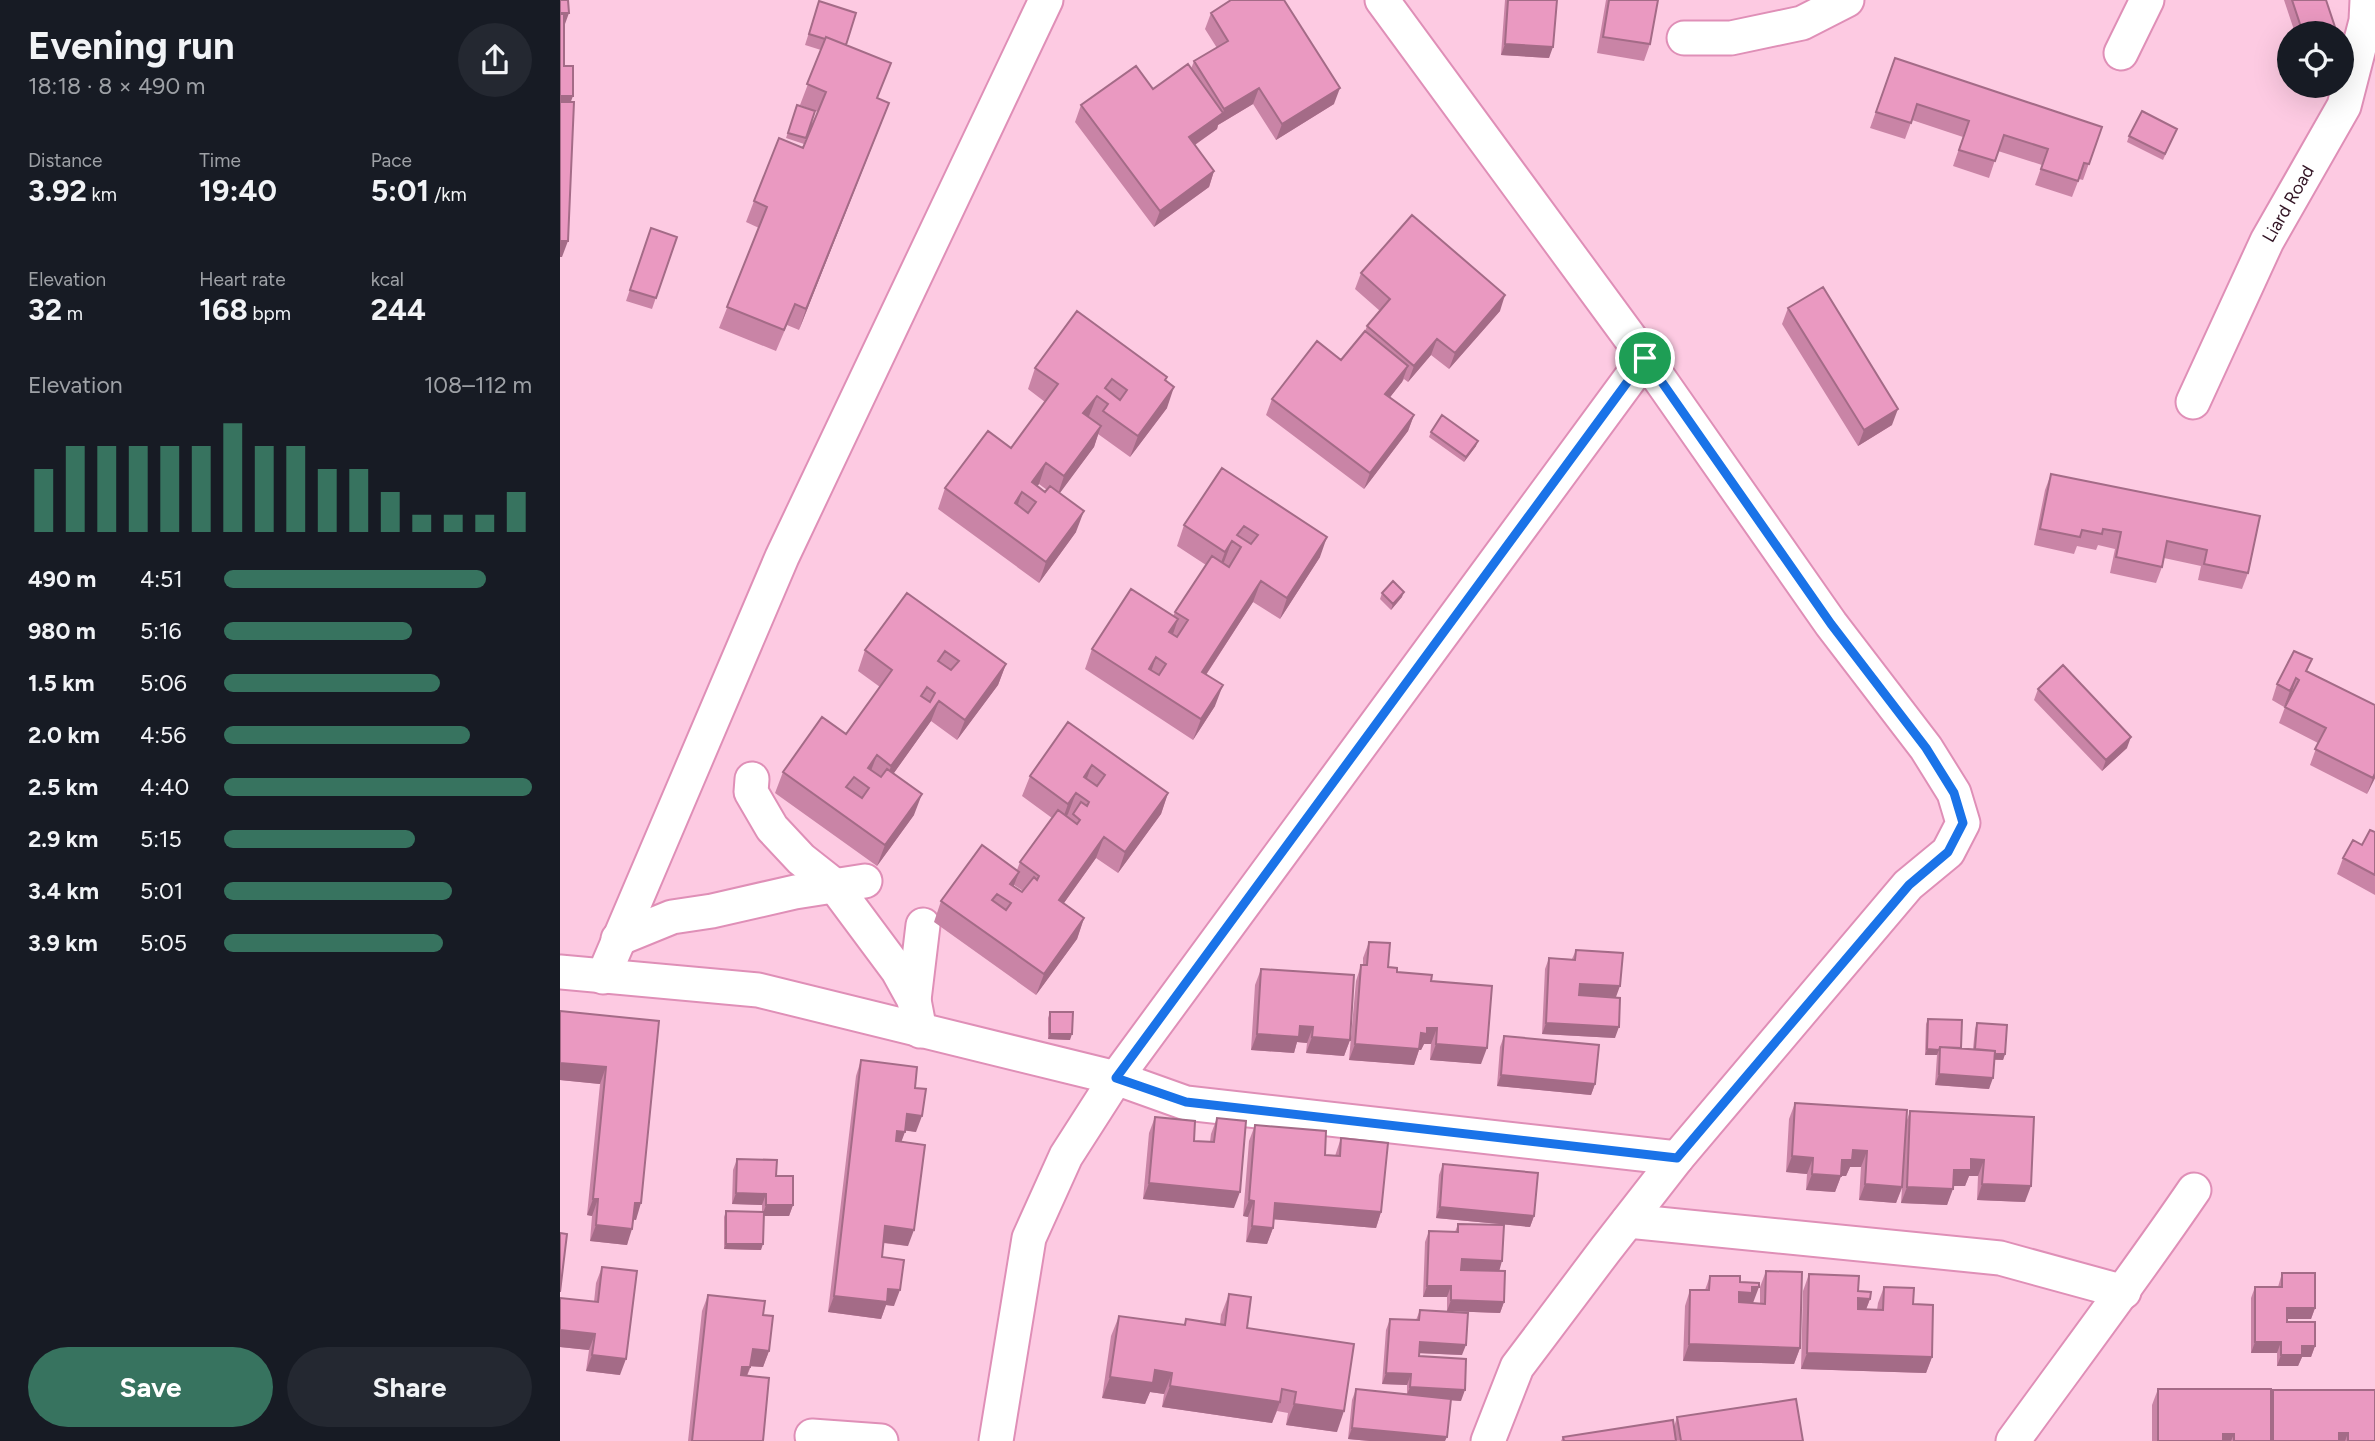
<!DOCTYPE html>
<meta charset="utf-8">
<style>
:root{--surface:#171b24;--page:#242831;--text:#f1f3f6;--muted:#9ea1a6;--accent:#37735f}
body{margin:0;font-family:Figtree,sans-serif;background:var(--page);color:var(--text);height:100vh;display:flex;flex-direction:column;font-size:26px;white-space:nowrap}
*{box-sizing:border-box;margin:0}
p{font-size:23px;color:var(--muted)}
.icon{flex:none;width:38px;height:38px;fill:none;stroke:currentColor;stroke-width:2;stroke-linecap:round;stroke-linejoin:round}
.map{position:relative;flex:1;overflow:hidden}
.panel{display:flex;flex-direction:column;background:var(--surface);width:560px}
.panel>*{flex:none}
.buttons{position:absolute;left:1717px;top:21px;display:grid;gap:14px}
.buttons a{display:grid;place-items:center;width:77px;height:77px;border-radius:50%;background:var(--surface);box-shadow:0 7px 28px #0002;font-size:35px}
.pin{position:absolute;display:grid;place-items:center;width:60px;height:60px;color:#fff;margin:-30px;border:4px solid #fff;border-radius:50%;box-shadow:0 2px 7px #0007}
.round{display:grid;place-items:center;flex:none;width:74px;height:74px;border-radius:37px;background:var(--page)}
.summary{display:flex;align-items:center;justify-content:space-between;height:119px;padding:0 28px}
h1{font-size:38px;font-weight:700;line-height:52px}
.metrics{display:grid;grid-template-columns:repeat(3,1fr);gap:10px;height:119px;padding:7px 28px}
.metrics div{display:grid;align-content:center}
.metrics b{font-size:30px;font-weight:700}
.metrics small{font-size:19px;font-weight:400}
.metrics p{font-size:19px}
.chart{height:196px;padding:14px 28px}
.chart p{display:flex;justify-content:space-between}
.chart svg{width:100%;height:126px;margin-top:7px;stroke:var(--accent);stroke-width:6}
.primary-button{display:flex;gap:14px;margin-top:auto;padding:14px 28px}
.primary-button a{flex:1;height:80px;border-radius:42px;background:var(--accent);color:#fff;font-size:28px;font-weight:700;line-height:80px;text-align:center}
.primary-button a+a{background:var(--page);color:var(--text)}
ul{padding:0 28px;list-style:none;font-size:23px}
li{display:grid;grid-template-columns:112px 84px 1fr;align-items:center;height:52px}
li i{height:18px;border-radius:9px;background:var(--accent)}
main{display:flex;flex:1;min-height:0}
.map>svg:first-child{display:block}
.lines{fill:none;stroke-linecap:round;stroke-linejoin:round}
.minor-casing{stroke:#df8fb7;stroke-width:37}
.minor{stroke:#fff;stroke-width:33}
.wall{fill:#c984a6;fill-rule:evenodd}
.shaded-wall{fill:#a46b87}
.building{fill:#ea99c1;stroke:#a46b87;stroke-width:2;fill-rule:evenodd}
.route-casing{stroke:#fff;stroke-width:14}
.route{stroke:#1a73e8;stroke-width:9}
.labels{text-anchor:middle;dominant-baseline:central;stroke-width:6;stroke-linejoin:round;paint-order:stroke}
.street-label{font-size:18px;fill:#321424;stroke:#f4e2ea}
</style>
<main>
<section class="panel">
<div class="summary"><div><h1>Evening run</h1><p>18:18 · 8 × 490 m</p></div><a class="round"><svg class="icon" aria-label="share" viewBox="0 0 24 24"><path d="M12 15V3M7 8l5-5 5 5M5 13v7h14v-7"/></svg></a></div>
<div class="metrics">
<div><p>Distance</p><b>3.92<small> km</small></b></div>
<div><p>Time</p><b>19:40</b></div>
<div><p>Pace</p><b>5:01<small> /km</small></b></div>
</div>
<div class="metrics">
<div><p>Elevation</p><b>32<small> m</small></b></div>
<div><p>Heart rate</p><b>168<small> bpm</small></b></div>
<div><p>kcal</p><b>244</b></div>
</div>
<div class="chart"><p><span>Elevation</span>108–112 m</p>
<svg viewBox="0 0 160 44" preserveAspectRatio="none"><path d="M5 44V22M15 44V14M25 44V14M35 44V14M45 44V14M55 44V14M65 44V6M75 44V14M85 44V14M95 44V22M105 44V22M115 44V30M125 44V38M135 44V38M145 44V38M155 44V30"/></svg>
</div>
<ul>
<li><b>490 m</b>4:51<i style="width:85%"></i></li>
<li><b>980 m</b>5:16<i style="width:61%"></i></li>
<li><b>1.5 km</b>5:06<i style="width:70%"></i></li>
<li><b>2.0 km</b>4:56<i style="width:80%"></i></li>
<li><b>2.5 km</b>4:40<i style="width:100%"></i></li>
<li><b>2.9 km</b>5:15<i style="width:62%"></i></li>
<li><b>3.4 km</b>5:01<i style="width:74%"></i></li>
<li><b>3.9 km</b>5:05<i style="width:71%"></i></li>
</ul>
<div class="primary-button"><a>Save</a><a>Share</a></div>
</section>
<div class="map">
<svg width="1815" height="1441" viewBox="0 0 1815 1441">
<rect width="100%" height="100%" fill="#fdcae2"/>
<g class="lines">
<defs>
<g id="minor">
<path d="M822 0 1085 358 1271 624 1366 748 1394 793 1403 823 1388 852 1348 885 1117 1158 1046 1249 957 1367 928 1441"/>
<path d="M1124 38H1171L1242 23 1287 0"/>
<path d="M1561 53 1587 0"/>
<path id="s1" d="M1633 402 1707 241 1784 106 1806 21 1807 0"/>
<path d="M192 779 191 792 212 828 241 859 274 885 338 971 354 1000 360 1031"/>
<path d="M58 939 112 917 152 911 235 892 305 881"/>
<path d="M0 972 198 990 556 1078 626 1103 1117 1158"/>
<path d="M43 977 222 557 486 0"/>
<path d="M354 1000 363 925"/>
<path d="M1068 1221 1440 1258 1564 1292"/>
<path d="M252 1436 321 1441"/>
<path d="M436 1441 469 1238 506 1156 556 1078 1085 358"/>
<path d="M1453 1441C1514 1357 1576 1275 1634 1190"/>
</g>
</defs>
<!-- minor casing -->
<use href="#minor" class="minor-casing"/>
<!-- minor -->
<use href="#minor" class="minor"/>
</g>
<!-- wall -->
<path class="wall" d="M945 0H997L989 58 941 55Z
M1046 0H1098L1090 44 1084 61 1037 53Z
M1724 0H1766L1777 33H1735Z
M259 1 286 45 331 63 317 99 329 103 239 330 227 325 216 351 159 328 199 228 186 222 194 201 243 148 258 112 240 105 261 50 245 45Z
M651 13 774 104 716 140 693 104 658 125 657 129 635 145 654 171 649 187 594 227 515 122 521 105 593 89 631 69 634 61 657 48 645 29Z
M1335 58 1542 127 1523 180 1519 179 1512 197 1475 185 1482 165 1438 151 1429 178 1393 166 1403 137 1352 120 1345 139 1310 128Z
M237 105 255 111 244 144 226 138Z
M1617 129 1603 160 1567 142 1569 136Z
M91 228 117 237 92 309 66 301Z
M801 273 940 311 889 369 871 355 848 382 844 379 842 382 830 397 854 415 848 431 804 489 706 415 712 399 781 360 805 331 807 326 820 311 795 289Z
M1228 308 1332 425 1298 446 1222 324Z
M475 368 606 380 607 408 570 457 538 434 534 447 499 493 516 532 479 583 378 509 385 488 451 448 485 402 468 389ZM479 484 487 490 485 492 477 486Z
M871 432 916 446 904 462 869 437Z
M662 468 760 557 720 619 693 602 646 675 655 706 633 740 525 669 532 649 613 616 615 612 646 565 617 546 624 525Z
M1491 474 1700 516 1688 573 1682 589 1638 580 1641 566 1604 558 1602 567 1596 583 1550 573 1555 549 1538 545 1536 550 1517 546 1514 554 1474 545 1485 490Z
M347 593 446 664 438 685 397 740 371 721 333 774 354 815 317 866 215 793 223 772 286 734 320 687 298 671 305 650Z
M822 593 842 597 831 610 820 599Z
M1748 672 1815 778 1807 794 1750 765 1758 743 1719 723 1725 707 1731 695 1724 707 1712 700 1717 684Z
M1478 689 1567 748 1542 771 1474 700Z
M508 722 608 793 601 814 558 873 536 858 504 903 524 918 517 939 476 995 374 922 381 901 457 870 460 862 492 818 462 796 470 776ZM454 885 463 891 462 892 454 886Z
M1815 832V895L1777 874 1783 858 1802 845Z
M809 942 828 967 837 972 871 981 921 1064 870 1060 871 1044H864L861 1050H859L854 1065 789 1060 796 981 801 965H803V958Z
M1016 950 1056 997 1055 1038 982 1034 985 969 989 958 1012 959Z
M701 969 790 1040 784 1056 746 1053 747 1043 737 1042 734 1053 691 1050 695 985Z
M490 1012 510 1040 488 1039V1018Z
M1368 1019 1401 1048 1413 1049 1415 1029 1417 1023 1445 1054 1443 1060H1435L1429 1089 1375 1085 1377 1055H1365L1366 1024Z
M99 1021 76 1220 73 1219 67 1245 30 1241 32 1216 27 1215 40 1084 0 1080Z
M944 1036 1035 1084 1031 1095 937 1086 940 1047Z
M301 1060 355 1088 356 1132 345 1130 341 1142 348 1246 323 1243 322 1257 334 1306 326 1305 321 1319 268 1312 296 1076Z
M1235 1103 1346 1123 1350 1111 1474 1117 1465 1202 1417 1200 1418 1176H1409L1405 1186H1393L1387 1205 1341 1203 1342 1188 1336 1203 1299 1200 1301 1167H1290L1286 1176H1281L1275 1192 1246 1190 1247 1174 1226 1172 1229 1119Z
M595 1117 634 1141 650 1142 651 1134 657 1118 674 1208 583 1199 589 1133Z
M695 1125 765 1155 775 1156 781 1138 821 1212 816 1228 713 1219V1228L707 1244 686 1242 688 1217 683 1216 689 1141Z
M177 1159 216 1176 233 1205 229 1216H204L201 1250 164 1249V1217L166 1211 202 1212V1205L172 1204 173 1170Z
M883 1164 974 1216 970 1227 876 1218 879 1175Z
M898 1224 939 1271 944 1302 940 1313 887 1311V1297H863L865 1242 869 1231 895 1232Z
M42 1267 60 1375 26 1371 29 1350 0 1347V1298L34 1302 36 1283Z
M1206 1271 1240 1348 1234 1364 1123 1361 1125 1306 1130 1290H1145L1150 1276 1180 1282 1193 1303H1200V1287Z
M1722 1273 1755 1308 1751 1319H1727V1322L1755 1346 1751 1357H1742L1738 1366H1717V1353H1691V1298L1695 1287H1718Z
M1249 1274 1298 1291 1310 1299 1306 1309 1317 1310 1318 1303 1324 1287 1353 1304 1372 1357 1366 1373 1241 1369 1243 1291Z
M669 1294 687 1328 777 1432 726 1425 728 1413 717 1411 712 1423 602 1407 604 1394 590 1392 585 1404 542 1398 551 1336 559 1316 624 1325 626 1319 660 1324 661 1315Z
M148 1295 203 1315 209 1351 203 1367 191 1366 187 1376 203 1441H128L142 1311Z
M860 1310 902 1355 859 1353V1356L901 1401 891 1400 885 1441H810L788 1439 792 1400 796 1389 847 1394V1385L822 1384 826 1330 830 1319 856 1320Z
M1598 1389 1711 1396 1713 1390 1815 1441H1592V1405Z
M1117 1417 1243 1441H1001L1003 1437 1114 1427Z"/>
<!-- shaded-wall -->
<path class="shaded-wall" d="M0 13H9L5 24Z
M945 44 993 47 989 58 941 55Z
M699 88 693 104 658 125 657 129 623 153 629 137 663 113 664 109Z
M780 88 774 104 716 140 722 124Z
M0 96H13L7 112H0Z
M329 103 321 124 239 330 246 309Z
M654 171 649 187 594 227 600 211Z
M0 241H8L2 257H0Z
M945 295 940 311 889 369 895 353Z
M877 339 871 355 848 382 854 366Z
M848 366 842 382 820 410 825 394Z
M614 387 607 408 570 457 578 436Z
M537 396 529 416 516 434 523 413Z
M1338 409 1332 425 1298 446 1304 430Z
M854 415 848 431 804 489 810 473Z
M541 426 534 447 497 497 504 476Z
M918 441 916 446 904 462 906 457Z
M486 463 479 484 469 497 472 482Z
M462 492 455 513V503Z
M524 511 516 532 479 583 486 562Z
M767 537 760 557 720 619 727 598Z
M672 541 664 562 657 573 665 552Z
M701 581 693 602 634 693 642 672Z
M844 592 842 597 831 610 833 604Z
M618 619 611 640 609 632Z
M596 657 589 678V669Z
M446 664 438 685 397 740 405 720Z
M1736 678 1731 695 1724 707 1730 691Z
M663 685 655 706 633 740 641 719Z
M379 701 371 721 324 787 331 766Z
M1571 737 1567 748 1542 771 1546 760Z
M317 755 309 776 308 768Z
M532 765 524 786V777Z
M1815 773V778L1807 794 1813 778Z
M516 793 508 814 501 824 508 804Z
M608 793 601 814 558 873 565 852Z
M362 794 354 815 317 866 325 845Z
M544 837 536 858 491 921 499 900Z
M459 872 451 893 450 884Z
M524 918 517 939 476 995 484 974Z
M1020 984 1060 986 1056 997 1016 995Z
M986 1023 1059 1027 1055 1038 982 1034Z
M740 1026 753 1027 747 1043 737 1042 734 1053 691 1050 697 1034Z
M867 1028H877L871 1044H864L861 1050H859L854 1065 789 1060 795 1044 861 1033Z
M490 1034H512L510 1040 488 1039Z
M752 1037 790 1040 784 1056 746 1053Z
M876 1044 927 1048 921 1064 870 1060Z
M1367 1049 1379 1050 1377 1055H1365Z
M1415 1053 1445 1054 1443 1060 1413 1058Z
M0 1063 46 1067 40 1084 0 1080Z
M1379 1074 1433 1078 1429 1089 1375 1085Z
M941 1075 1035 1084 1031 1095 937 1086Z
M347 1114 362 1116 356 1132 341 1130Z
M337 1131 345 1132 339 1148 331 1147Z
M1293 1150 1307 1151 1301 1167H1290L1286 1176H1281L1275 1192 1246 1190 1252 1174 1282 1160Z
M1232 1156 1253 1158 1247 1174 1226 1172Z
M1411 1159 1424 1160 1418 1176H1409L1405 1186H1388L1394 1170Z
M589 1183 680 1192 674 1208 583 1199Z
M1305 1184 1342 1187 1336 1203 1299 1200Z
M1422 1184 1471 1186 1465 1202 1417 1200Z
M1347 1187 1393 1189 1387 1205 1341 1203Z
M176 1193 206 1194 202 1205 172 1204Z
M33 1199H38L32 1216 27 1215Z
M689 1200 694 1201 688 1217 683 1216Z
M75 1203H81L76 1220 69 1219Z
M715 1203 821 1212 816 1228 709 1219Z
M206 1205H233L229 1216H202Z
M880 1207 974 1216 970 1227 876 1218Z
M36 1225 72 1229 67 1245 30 1241Z
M325 1226 354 1230 348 1246 319 1242Z
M692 1226 713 1228 707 1244 686 1242Z
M166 1244H203L201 1250 164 1249Z
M902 1259 942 1261 939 1272 898 1270Z
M867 1286H891L887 1297H863Z
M1192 1287H1199L1193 1303 1173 1308 1179 1292Z
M328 1289 340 1290 334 1306 326 1305 321 1319 268 1312 274 1296Z
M1298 1298 1310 1299 1304 1315 1293 1314Z
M891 1300 944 1302 940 1313 887 1311Z
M1727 1308H1755L1751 1319H1723Z
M0 1330 35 1334 29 1350 0 1347Z
M860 1342 906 1345 902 1355 856 1353Z
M1695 1342H1721L1717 1353H1691Z
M1129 1344 1240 1348 1234 1364 1123 1361Z
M1742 1346H1755L1751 1357H1742L1738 1366H1717L1721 1355Z
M193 1349 209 1351 203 1367 187 1366Z
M1247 1353 1372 1357 1366 1373 1241 1369Z
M32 1355 66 1359 60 1375 26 1371Z
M182 1367H190L184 1383H176Z
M595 1370 612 1373 604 1394 590 1392 585 1404 542 1398 550 1377Z
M826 1373 851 1374 847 1385 822 1384Z
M610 1386 720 1402 712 1423 602 1407Z
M850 1387 905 1390 901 1401 846 1397Z
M734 1404 784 1411 777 1432 726 1425Z
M792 1428 887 1437 885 1441H810L788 1439Z
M1779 1433H1788L1785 1441H1771Z
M1663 1434H1674L1671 1441H1660Z"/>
<!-- building -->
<path class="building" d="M0 0H8L9 13H0Z
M671 0H724L780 88 722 124 699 88 664 109 634 61 668 41 651 13Z
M948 0H997L993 47 945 44Z
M1049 0H1098L1090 44 1043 37Z
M1732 0H1766L1777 33H1743Z
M259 1 296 13 286 45 266 37 265 39 249 34Z
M0 14H4V66H13V96H0Z
M266 37 331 63 317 98 329 103 246 309 235 304 224 330 167 307 207 207 194 201 219 138 243 148 266 92 247 84Z
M1335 58 1542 127 1529 164 1524 163 1518 181 1481 169 1488 149 1444 135 1435 161 1399 150 1409 121 1357 104 1351 123 1316 112Z
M628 64 663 113 629 137 654 171 600 211 521 105 576 66 593 89Z
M0 102H14L8 241H0Z
M237 105 255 111 246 138 228 133Z
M1582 111 1617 129 1605 154 1569 136Z
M852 215 945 295 895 353 877 339 854 366 807 326 830 299 801 273Z
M91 228 117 237 96 298 70 290Z
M1263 287 1338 409 1304 430 1228 308Z
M517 311 607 377 605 380 614 387 578 436 543 411 548 404 537 396 523 413 541 426 504 476 486 463 472 482 485 492 490 486 524 511 486 562 385 488 428 431 451 448 498 384 475 368ZM552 379 567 390 560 400 545 388ZM462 492 476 502 468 513 455 503Z
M805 331 848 366 825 394 854 415 810 473 712 399 757 341 781 360Z
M882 415 918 441 906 457 871 432Z
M662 468 767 537 727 598 701 581 642 672 663 685 641 719 532 649 571 589 618 619 609 632 617 637 628 620 615 612 652 556 669 567 681 547 672 541 665 552 624 525ZM684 526 698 535 691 544 677 535ZM596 657 606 664 599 675 589 669Z
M1491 474 1700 516 1688 573 1644 564 1647 550 1607 541 1602 567 1556 557 1561 532 1543 529 1542 534 1522 530 1520 537 1480 529Z
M833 581 844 592 833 604 822 593Z
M347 593 446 664 405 720 379 701 331 766 317 755 308 768 321 777 327 769 362 794 325 845 223 772 262 717 286 734 332 670 305 650ZM385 651 399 661 391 670 378 661ZM367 687 375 693 370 702 361 696ZM294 777 309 788 302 798 286 787Z
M1734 651 1752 659 1746 671 1815 705V773L1813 778 1755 749 1766 728 1725 707 1739 680 1736 678 1730 691 1717 684Z
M1503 665 1571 737 1546 760 1478 689Z
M508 722 608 793 565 852 544 837 499 900 524 918 484 974 381 901 422 845 459 872 450 884 462 892 474 877 477 880 479 876 460 862 498 810 517 824 520 820 513 814 521 802 527 806 529 802 516 793 508 804 470 776ZM532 765 545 775 537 786 524 777ZM437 894 451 903 446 910 432 900Z
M1810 830 1815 832V875L1783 858 1793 840 1802 845Z
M809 942 830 943 828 967 837 968V972L872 975 871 981 932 986 927 1048 876 1044 877 1028H867V1034L861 1033 859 1049 795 1044 801 965H807Z
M1016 950 1063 953 1060 986 1020 984 1019 995 1060 998 1059 1027 986 1023 989 958 1015 960Z
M701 969 794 975 790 1040 752 1037 753 1027 740 1026 739 1037 697 1034Z
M0 1011 99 1021 81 1203H75L72 1229 36 1225 38 1199H33L46 1067 0 1063Z
M490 1012H513L512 1034H490Z
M1368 1019 1402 1020 1401 1048 1380 1047 1379 1050 1367 1049Z
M1417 1023 1447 1025 1445 1054H1435V1051L1415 1049Z
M944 1036 1039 1045 1035 1084 941 1075Z
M1380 1047 1435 1051 1433 1078 1379 1074Z
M301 1060 357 1067 355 1088 366 1089 362 1116 347 1114 345 1132 337 1131 336 1141 365 1145 354 1230 325 1226 322 1257 344 1260 340 1290 328 1289 327 1302 274 1296Z
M1235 1103 1347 1110 1342 1187 1305 1184 1307 1151 1293 1150 1292 1160H1282L1281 1176 1252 1174 1253 1158 1232 1156Z
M1350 1111 1474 1117 1471 1186 1422 1184 1424 1160 1411 1159V1170H1394L1393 1189 1347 1187Z
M595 1117 635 1121 634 1141 654 1142 657 1118 686 1121 680 1192 589 1183Z
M695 1125 766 1131 765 1155 780 1156 781 1138 828 1143 821 1212 715 1203 713 1228 692 1226 694 1201 689 1200Z
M177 1159 217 1160 216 1176H233V1205H206V1194L176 1193Z
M883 1164 978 1173 974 1216 880 1207Z
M166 1211 204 1212 203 1244H166Z
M898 1224 944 1225 942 1261 902 1259 901 1270 945 1271 944 1302 891 1300V1286H867L869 1231 898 1232Z
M0 1233 7 1234 0 1292Z
M42 1267 77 1271 66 1359 32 1355 35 1334 0 1330V1298L38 1302Z
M1206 1271 1242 1272 1240 1348 1129 1344 1130 1290H1149L1150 1276H1180V1282L1199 1283V1287H1192V1293L1179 1292V1302L1205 1304Z
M1722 1273H1755V1308H1727V1322H1755V1346H1742V1355H1721V1342H1695V1287H1722Z
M1249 1274 1299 1276 1298 1291 1311 1292 1310 1299 1298 1298V1309L1323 1310 1324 1287 1354 1288 1353 1304 1373 1305 1372 1357 1247 1353Z
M669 1294 691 1297 687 1328 794 1344 784 1411 734 1404 736 1392 722 1389 720 1402 610 1386 612 1373 595 1370 593 1383 550 1377 559 1316 625 1325 626 1319 665 1325Z
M148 1295 205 1301 203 1315 213 1316 209 1351 193 1349 190 1367H182L181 1375 209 1378 203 1441H132Z
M860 1310 908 1313 906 1345 860 1342 859 1356 906 1359 905 1390 850 1387 851 1374 826 1373 830 1319 859 1320Z
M796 1389 891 1399 887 1437 792 1428Z
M1598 1389H1711V1441H1674V1434H1663V1441H1598Z
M1713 1390H1815V1441H1788V1433H1779V1441H1713Z
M1236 1399 1243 1441H1121L1117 1417Z
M1113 1420 1116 1441H1004L1003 1437Z"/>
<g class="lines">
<defs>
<path id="route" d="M1085 358 1271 624 1366 748 1394 793 1403 823 1388 852 1349 885 1117 1158 626 1102 556 1078Z"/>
</defs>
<!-- route casing -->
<use href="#route" class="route-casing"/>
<!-- route -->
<use href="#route" class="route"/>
</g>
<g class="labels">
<!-- street labels -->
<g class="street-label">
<text stroke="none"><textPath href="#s1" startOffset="220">Liard Road</textPath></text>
</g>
</g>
</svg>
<div class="buttons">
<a><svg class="icon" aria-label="locate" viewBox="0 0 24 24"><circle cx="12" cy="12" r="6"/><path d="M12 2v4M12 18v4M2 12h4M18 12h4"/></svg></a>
</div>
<div class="pin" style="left:1085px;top:358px;background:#1e9e55"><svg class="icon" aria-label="arrive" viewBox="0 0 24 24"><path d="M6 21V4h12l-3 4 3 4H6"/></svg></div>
</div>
</main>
